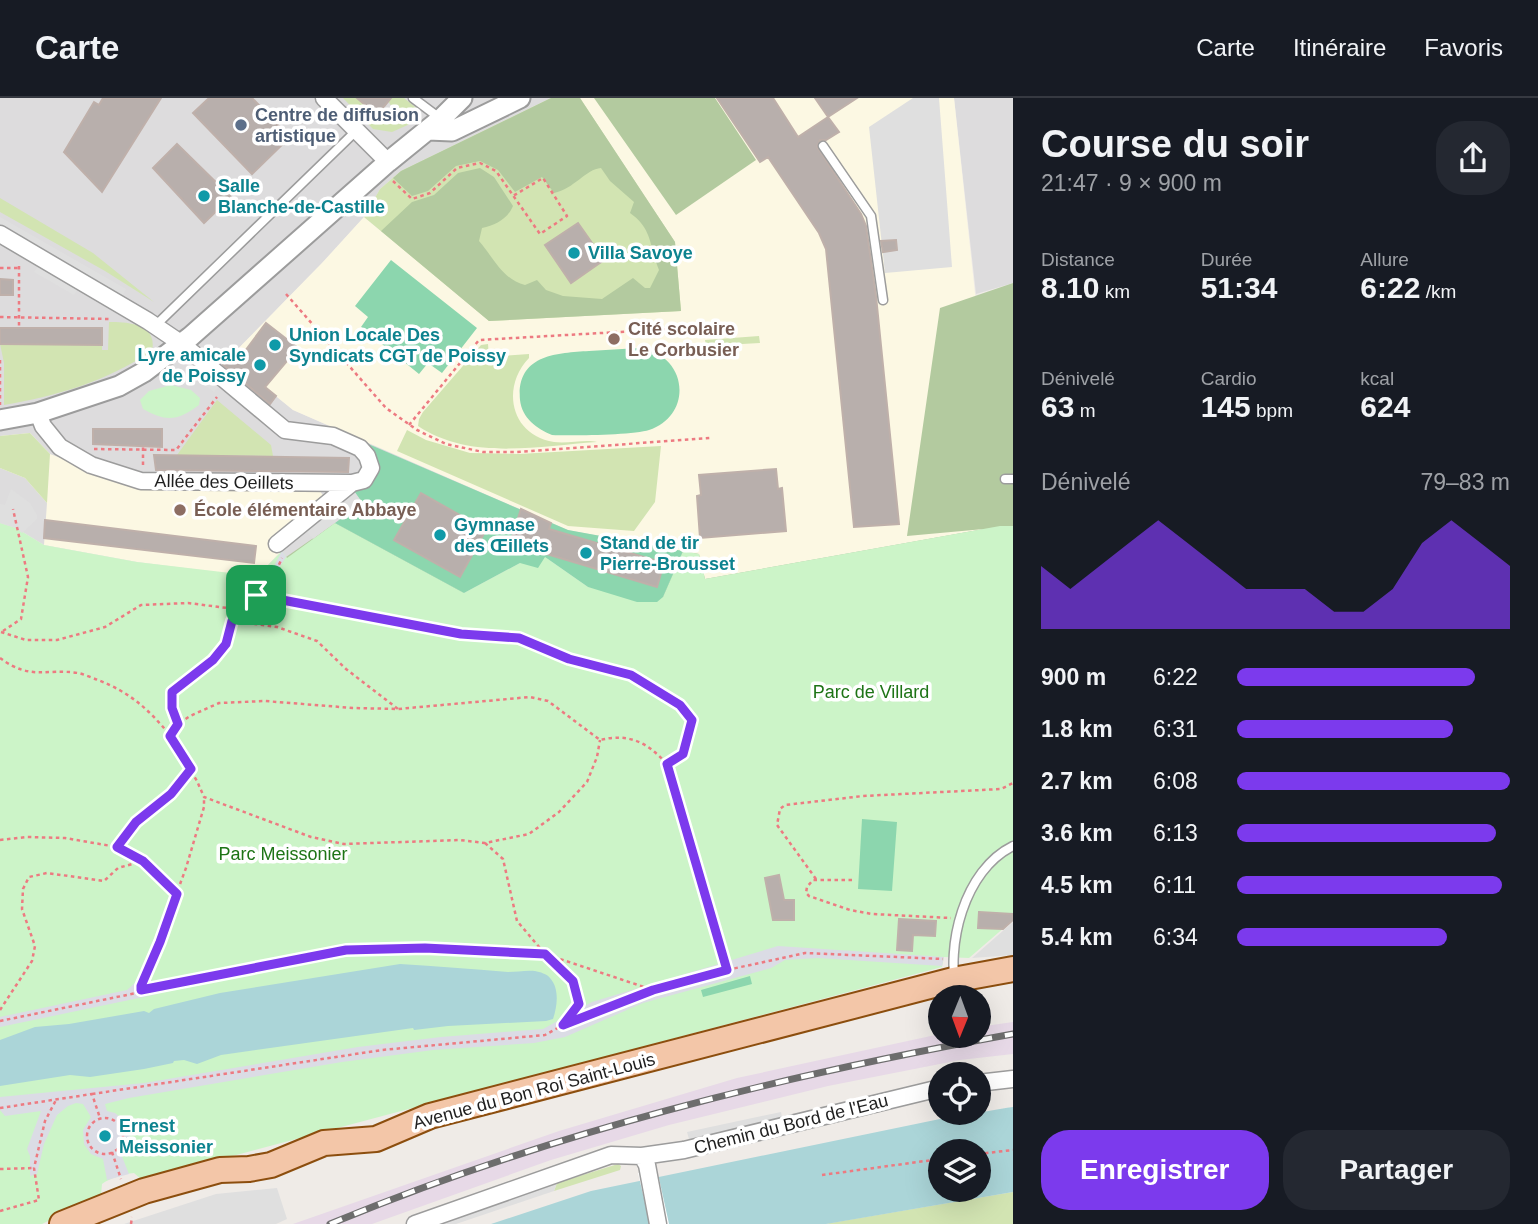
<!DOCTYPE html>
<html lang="fr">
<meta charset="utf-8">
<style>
:root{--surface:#171b24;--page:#242831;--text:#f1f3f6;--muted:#9ea1a6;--line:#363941;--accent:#7c3aed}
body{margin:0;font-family:Helvetica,sans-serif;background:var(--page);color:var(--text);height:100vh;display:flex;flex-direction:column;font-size:26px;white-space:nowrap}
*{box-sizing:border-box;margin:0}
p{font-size:23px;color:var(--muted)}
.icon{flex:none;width:38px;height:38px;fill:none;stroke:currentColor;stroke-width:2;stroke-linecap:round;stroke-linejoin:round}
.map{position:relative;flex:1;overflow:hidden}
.panel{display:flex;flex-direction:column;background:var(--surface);width:525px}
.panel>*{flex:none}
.needle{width:46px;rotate:181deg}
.controls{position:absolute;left:928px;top:887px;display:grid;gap:14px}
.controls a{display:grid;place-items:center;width:63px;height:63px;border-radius:50%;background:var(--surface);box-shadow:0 7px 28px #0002;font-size:35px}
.pin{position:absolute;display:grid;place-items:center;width:60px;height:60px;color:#fff;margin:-30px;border-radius:14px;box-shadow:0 4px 10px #0006}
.round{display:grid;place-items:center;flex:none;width:74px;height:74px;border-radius:28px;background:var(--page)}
.summary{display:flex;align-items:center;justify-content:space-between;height:119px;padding:0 28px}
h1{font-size:38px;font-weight:700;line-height:52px}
.figures{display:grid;grid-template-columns:repeat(3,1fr);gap:10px;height:119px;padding:7px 28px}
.figures div{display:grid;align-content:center}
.figures b{font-size:30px;font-weight:700}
.figures small{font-size:19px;font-weight:400}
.figures p{font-size:19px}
.chart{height:196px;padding:14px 28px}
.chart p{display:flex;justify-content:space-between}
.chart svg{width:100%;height:126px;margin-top:7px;fill:var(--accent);opacity:.7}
.primary-button{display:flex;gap:14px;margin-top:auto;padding:14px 28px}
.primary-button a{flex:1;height:80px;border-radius:28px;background:var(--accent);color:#fff;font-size:28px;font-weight:700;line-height:80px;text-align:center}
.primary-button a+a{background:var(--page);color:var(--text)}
ul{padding:0 28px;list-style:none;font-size:23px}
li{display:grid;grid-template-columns:112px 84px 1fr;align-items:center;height:52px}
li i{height:18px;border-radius:9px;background:var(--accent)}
header{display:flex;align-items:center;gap:42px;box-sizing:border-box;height:98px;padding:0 35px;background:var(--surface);border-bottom:2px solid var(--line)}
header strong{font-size:33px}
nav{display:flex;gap:38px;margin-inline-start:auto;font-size:24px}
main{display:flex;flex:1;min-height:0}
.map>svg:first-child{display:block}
.residential{fill:#dddcdd}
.industrial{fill:#e7d9e7}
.education{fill:#fcf8e3}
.grass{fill:#d2e4b2}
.forest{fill:#b3ca9f}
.park{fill:#ccf4c8}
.pitch{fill:#8cd6ae}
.parking{fill:#dfdfdf}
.plaza{fill:#dbdce5}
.water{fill:#abd5d8;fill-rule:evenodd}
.pier{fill:#fff}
.building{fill:#b8afac;stroke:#bfb0aa;stroke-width:2}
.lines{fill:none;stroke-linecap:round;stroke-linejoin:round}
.service-casing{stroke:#9c9c9c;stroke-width:11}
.minor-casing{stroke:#9c9c9c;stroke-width:19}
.tertiary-casing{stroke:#9c9c9c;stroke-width:23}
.primary-casing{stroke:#8c4e0e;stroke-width:28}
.path{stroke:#ed7a81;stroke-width:2.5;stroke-dasharray:3.5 3.5;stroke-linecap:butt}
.service{stroke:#fff;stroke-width:8}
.minor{stroke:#fff;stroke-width:16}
.tertiary{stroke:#fff;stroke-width:19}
.primary{stroke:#f3c6a8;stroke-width:24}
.rail-casing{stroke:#6d6d6d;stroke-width:7}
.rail{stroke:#fff;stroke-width:4.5;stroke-dasharray:13;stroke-linecap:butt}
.route-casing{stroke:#fff;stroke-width:14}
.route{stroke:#7c3aed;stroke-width:9}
.service-dot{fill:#5c6f8a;stroke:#fff;stroke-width:2.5}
.culture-dot{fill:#0f9aa8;stroke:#fff;stroke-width:2.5}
.education-dot{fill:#8d6e63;stroke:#fff;stroke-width:2.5}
.labels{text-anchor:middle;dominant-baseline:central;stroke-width:7;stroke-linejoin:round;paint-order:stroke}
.service-label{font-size:18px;font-weight:bold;fill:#4e5e75;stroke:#fff;text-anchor:start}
.culture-label{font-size:18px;font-weight:bold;fill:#0d838f;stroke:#fff;text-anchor:start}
.education-label{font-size:18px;font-weight:bold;fill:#785e54;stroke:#fff;text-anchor:start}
.street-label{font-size:18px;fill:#1f1f1f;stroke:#fff}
.park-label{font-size:18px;fill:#1e7416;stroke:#fff}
</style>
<header>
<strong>Carte</strong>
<nav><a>Carte</a><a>Itinéraire</a><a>Favoris</a></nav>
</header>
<main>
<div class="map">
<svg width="1013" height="1126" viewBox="0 0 1013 1126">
<rect width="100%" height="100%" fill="#efebe7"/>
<!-- residential -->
<path class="residential" d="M0 0H551L401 73 380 91 364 119 323 164 229 260 293 312 568 432 683 453 335 425 287 460 281 453 258 479 137 464 44 447 16 430 0 425Z
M954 0H1013V185L976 196Z"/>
<!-- industrial -->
<path class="industrial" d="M1013 924V956L960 962 828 988 669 1027 551 1062 372 1126H293L559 1033 737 980 940 936V938H978V929Z"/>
<!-- education -->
<path class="education" d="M580 0H954L1000 428 705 481 698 456 568 432 293 312 229 260 323 164 364 119 489 223 675 144Z
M30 335 50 356 141 390 170 393H320L326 402 274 441 282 452 257 479 137 464 44 447 47 405 25 380 0 370V338Z"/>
<!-- grass -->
<path class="grass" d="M343 0H363L386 17 392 9 386 0H404L419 12V22L392 34 373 31Z
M551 0H580L675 144 681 213 489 223 364 119 380 91 401 73Z
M0 100 93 155 154 204 105 173 0 114Z
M109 224C127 224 158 225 152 253 107 283 57 298 4 307V265L0 246 102 247V252H108Z
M759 238 760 245 706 248 705 242Z
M488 246 489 259 529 256V260C501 289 510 337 554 344 568 346 585 341 597 344 538 348 471 363 418 328L419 321 423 314 481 247Z
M217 302 271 347 273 358 177 357Z
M407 332 426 342 470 355 519 356 661 348 655 404 634 433 568 428 397 353Z
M30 335 50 356 47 405 25 380 0 370V338Z
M618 1066 621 1068 620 1072 554 1093 557 1085Z
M1013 1094V1126H826L830 1125Z"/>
<!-- forest -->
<path class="forest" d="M551 0H580L675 144 681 213 489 223 381 133 412 104 434 97 458 75 480 70 494 79 513 108C507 122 495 127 482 130L479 143C493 159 503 182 525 187L537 182 546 192 563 198 602 201 633 180 645 190H650L659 172C649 148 653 131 630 115L634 104 610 83 601 70C586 71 574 91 554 95L542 79 515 94 498 72 480 63 456 68 428 93 412 98 393 80 401 73Z
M594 0H715L756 62 676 117Z
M1013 185V525L300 494 286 459 335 425 464 495 663 499 683 453 699 456 705 481 984 431 907 438 940 210Z"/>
<!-- park -->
<path class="park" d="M171 287 191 292 200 300 199 307C177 323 167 324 143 311L140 302 149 293Z
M0 425 16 430 44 447 137 464 257 478 282 453 287 460 335 425 464 495 520 465 545 459 588 489 663 499 683 453 699 456 705 481 1000 428H1013V822L969 860 944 859 942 869 142 1082 134 1075C123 1076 110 1080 102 1086L101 1097 42 1126H0Z"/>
<!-- pitch -->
<path class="pitch" d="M391 162 477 230 442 275 428 265 419 276 361 229 368 219 355 208Z
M639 250C688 256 694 317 649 332 634 337 570 338 552 337 537 331 522 320 520 302 516 257 556 255 589 253 606 252 622 251 639 250Z
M366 345 568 432 683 453 663 499 657 504H637L588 489 545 459 538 470 520 465 464 495 335 425 362 405 354 393 373 355Z
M862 721 897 724 892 793 858 791Z
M750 878 752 886 703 899 701 892Z"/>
<!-- parking -->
<path class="parking" d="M913 0H939L952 169 885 175 869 29Z
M0 119 126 191 121 200 0 131Z
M40 166 79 189 74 197 34 174Z
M204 272 221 285 214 294 197 281Z
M11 391 30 405 37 417V421L22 435 16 430 0 425V406L5 407Z
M354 393 362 404 313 441 305 431Z
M1013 824V857L972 860Z
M781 1014 783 1025 690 1045 687 1034Z
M590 1070 591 1074 557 1085 554 1093 456 1126H439L434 1124Z
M277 1090 287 1121 276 1126H124L216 1096Z"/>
<!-- plaza -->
<path class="plaza" d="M282 453 286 459 263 495 267 496 264 502 250 498 271 474Z
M172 800H179L164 844 148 876 150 882 155 884 158 896 0 929V919L127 892 136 884 156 845Z
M778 848 944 859 942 868 818 860 785 862 771 870 643 905 565 939 534 945 433 952 342 964 129 1000 105 1006 107 1013 115 1015 127 1025 130 1039 128 1046 121 1056 129 1076 107 1082 103 1061 91 1056 84 1046 83 1032 91 1019 83 1006 76 1005 68 1008 57 1017 44 1046 37 1076 30 1078V1058L27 1051 41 1013 5 1018 0 1012V999L144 985 358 949 441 939 543 931 592 904Z"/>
<!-- water -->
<path class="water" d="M400 866C436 868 472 871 508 874 517 874 526 872 535 873 540 874 547 876 550 880 560 891 557 909 553 921L546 923 448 928 414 932 413 930 221 957 197 966 184 962 174 963 173 965 144 971 90 979 70 977 0 988V942L35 929 69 926 144 913 149 915 154 911 220 895Z
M1013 1009V1094L826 1126H491L591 1093 969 1015C981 1015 998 1011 1013 1009ZM940 1054H978V1092H940Z"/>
<!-- pier -->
<path class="pier" d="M657 1071 669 1126H650L638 1075Z"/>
<!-- building -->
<path class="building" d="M103 0H161L102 94 64 54 94 4 99 7Z
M209 0H252L290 39 252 76 193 15Z
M357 0H391L377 17Z
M717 0H773L798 39 828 19 839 34 826 42H820L817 49 861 116 866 128 876 198 899 426 854 429 826 151 819 135 768 59 760 64Z
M815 0H857L828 19Z
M177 46 231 99 204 125 153 70Z
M578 125 604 162 571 185 545 147Z
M896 142 897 152 883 154 881 143Z
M0 181 13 182V197H0Z
M266 225 298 250 265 289 276 298 270 306 223 267 229 260 236 265Z
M0 230H102V247L0 246Z
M93 331H162V349L93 346Z
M154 357 349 360 348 374 156 372Z
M776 371 778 391 782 390 786 433 700 440 697 398 701 397 699 377Z
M421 395 486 432 460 479 394 442Z
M521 411 551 425 549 431 664 465 657 489 510 445Z
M45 422 256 448 254 465 44 440Z
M779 777 784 802H794V822H773L765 780Z
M979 814 1013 816V822L1003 831 978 830Z
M899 821 936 823 935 838 913 837 912 853 897 852Z"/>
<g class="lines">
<defs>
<path id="service" d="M413 0 441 21
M823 48 871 118 883 202
M155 228 356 33
M1005 381H1013
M957 897C945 848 964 772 1013 748"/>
<path id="minor" d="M324 0 388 64
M0 136 148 223 182 246 285 332 333 338 360 350 367 358 371 370 364 382 352 385 141 383 91 367 60 349 43 328 38 315
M277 446 352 385
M978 985 1013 981
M642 1058 684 1052 940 990
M415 1126 611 1057 642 1058 647 1067 658 1126"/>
<path id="tertiary" d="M428 32 452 33 520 0
M0 322 38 315 119 288 144 274 190 239 388 64 441 21 462 0"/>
<path id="primary" d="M62 1126 144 1093 220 1072 249 1071 271 1067 324 1045 376 1041 430 1018 953 882 1013 871"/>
</defs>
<!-- service casing -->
<use href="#service" class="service-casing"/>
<!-- minor casing -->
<use href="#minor" class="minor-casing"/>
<!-- tertiary casing -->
<use href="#tertiary" class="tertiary-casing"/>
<!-- primary casing -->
<use href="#primary" class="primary-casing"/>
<!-- path -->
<path class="path" d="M393 83 412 101 430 95 457 70 480 65 496 73 540 136 567 118 543 80 513 98
M19 168V228
M0 170H18
M286 196 386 310 417 332 446 346 483 354H517L710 340
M0 219 110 221
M0 262V307
M409 327 479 242 707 229
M94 351 176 352 217 299
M143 367V349
M256 497 461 536 519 540 569 561 631 577 680 607 692 622 683 656 668 665
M233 523 277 529 317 543 346 571 398 611
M3 533 21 521 28 479 13 411
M1 534 26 542H57L105 529 141 507 188 505 243 512
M0 560C31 583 45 570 78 575 84 576 92 580 98 582 131 595 148 611 170 637L178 626 190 618 219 605 265 603 353 610 398 611 530 599 548 603 600 642C629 635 647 644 667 666L727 872
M178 626 172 610V594L213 562 226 546 232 523 277 471 282 460
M170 637 197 683 204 699 311 739 344 746 460 742 485 745 529 736 559 714 587 684 597 659 600 642
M0 742 27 739 65 740 117 749
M485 745 503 761 517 823 545 856 653 892 727 872 805 855 943 861
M816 781 777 727 780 711 785 707 863 698 1001 691 1013 685
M852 782H813L807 789 806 795 809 798 850 812 872 816 951 820
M177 796 143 763 117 749 136 724 171 696 191 671
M141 891 186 770 204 709V699
M0 912 32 863 35 848 22 811 23 791 29 779 47 775 104 783 118 770 143 763
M0 923 346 852 425 850 545 856 573 883 579 906 563 927
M92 996 382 952 545 937 563 927 653 892
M0 1010 92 996 100 1020
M87 1038a18 18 0 1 1 36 0a18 18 0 1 1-36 0Z
M112 1054 121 1081
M978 1056 1013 1052
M0 1071 34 1070
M822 1077 940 1061
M0 1113 39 1102 34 1070 45 1023 56 1002
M131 1126 132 1119"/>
<!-- service -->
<use href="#service" class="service"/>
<!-- minor -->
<use href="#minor" class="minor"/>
<!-- tertiary -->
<use href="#tertiary" class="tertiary"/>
<!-- primary -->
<use href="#primary" class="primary"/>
<defs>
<path id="rail" d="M330 1126C549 1035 780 978 1013 936"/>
</defs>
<!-- rail casing -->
<use href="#rail" class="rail-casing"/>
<!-- rail -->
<use href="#rail" class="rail"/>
</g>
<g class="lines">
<defs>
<path id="route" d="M256 497 461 536 519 540 569 561 631 577 680 607 692 622 683 656 667 666 727 872 653 892 563 927 579 906 573 883 545 856 425 850 346 852 141 892V888L160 844 177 796 143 763 117 749 136 724 171 696 191 671 170 638 178 626 172 610V594L213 562 226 546 232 523Z"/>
</defs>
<!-- route casing -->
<use href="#route" class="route-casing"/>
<!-- route -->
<use href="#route" class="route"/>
</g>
<!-- markers -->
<circle class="service-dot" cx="241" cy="27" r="7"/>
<g class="culture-dot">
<circle cx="204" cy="98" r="7"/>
<circle cx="574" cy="155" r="7"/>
<circle cx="275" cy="247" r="7"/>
<circle cx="260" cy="267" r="7"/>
<circle cx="440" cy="437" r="7"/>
<circle cx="586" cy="455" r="7"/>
<circle cx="105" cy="1038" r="7"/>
</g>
<g class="education-dot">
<circle cx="614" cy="241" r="7"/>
<circle cx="180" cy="412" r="7"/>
</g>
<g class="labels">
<!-- service labels -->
<g class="service-label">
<text x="255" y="17">Centre de diffusion<tspan x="255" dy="21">artistique</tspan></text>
</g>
<!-- culture labels -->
<g class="culture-label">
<text x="218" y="88">Salle<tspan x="218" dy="21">Blanche-de-Castille</tspan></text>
<text x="588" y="155">Villa Savoye</text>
<text x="289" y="237">Union Locale Des<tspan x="289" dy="21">Syndicats CGT de Poissy</tspan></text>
<text x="246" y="257" text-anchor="end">Lyre amicale<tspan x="246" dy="21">de Poissy</tspan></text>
<text x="454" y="427">Gymnase<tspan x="454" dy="21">des Œillets</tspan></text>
<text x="600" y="445">Stand de tir<tspan x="600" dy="21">Pierre-Brousset</tspan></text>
<text x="119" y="1028">Ernest<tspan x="119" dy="21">Meissonier</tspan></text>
</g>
<!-- education labels -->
<g class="education-label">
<text x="628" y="231">Cité scolaire<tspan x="628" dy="21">Le Corbusier</tspan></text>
<text x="194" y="412">École élémentaire Abbaye</text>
</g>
<!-- street labels -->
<g class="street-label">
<text transform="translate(224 384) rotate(1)">Allée des Oeillets</text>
<text transform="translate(534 993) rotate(-15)">Avenue du Bon Roi Saint-Louis</text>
<text transform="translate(791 1026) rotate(-14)">Chemin du Bord de l'Eau</text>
</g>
<!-- park labels -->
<g class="park-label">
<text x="871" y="594">Parc de Villard</text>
<text x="283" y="756">Parc Meissonier</text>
</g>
</g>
</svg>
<div class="controls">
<a><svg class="needle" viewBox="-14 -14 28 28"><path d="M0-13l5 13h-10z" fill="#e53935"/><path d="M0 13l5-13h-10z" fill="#9ea1a6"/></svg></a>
<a><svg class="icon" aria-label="locate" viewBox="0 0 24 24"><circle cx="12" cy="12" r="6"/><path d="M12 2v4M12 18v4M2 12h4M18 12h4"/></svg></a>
<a><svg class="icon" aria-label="layers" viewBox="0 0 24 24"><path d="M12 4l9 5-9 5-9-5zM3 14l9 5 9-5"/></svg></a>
</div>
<div class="pin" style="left:256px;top:497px;background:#1e9e55"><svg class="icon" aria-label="arrive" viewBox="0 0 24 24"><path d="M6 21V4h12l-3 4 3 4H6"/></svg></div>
</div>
<section class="panel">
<div class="summary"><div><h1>Course du soir</h1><p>21:47 · 9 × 900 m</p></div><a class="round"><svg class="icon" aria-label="share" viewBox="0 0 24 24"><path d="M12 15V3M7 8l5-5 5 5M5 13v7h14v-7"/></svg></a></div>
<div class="figures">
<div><p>Distance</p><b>8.10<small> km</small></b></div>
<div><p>Durée</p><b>51:34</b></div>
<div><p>Allure</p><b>6:22<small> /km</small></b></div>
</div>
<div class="figures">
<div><p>Dénivelé</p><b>63<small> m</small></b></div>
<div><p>Cardio</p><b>145<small> bpm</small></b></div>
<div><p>kcal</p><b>624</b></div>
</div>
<div class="chart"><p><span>Dénivelé</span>79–83 m</p>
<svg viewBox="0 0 160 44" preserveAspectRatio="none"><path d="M0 44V22L10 30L20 22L30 14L40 6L50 14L60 22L70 30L80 30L90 30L100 38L110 38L120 30L130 14L140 6L150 14L160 22V44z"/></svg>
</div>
<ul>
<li><b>900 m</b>6:22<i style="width:87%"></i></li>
<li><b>1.8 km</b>6:31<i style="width:79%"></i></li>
<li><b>2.7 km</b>6:08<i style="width:100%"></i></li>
<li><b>3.6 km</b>6:13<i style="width:95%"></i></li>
<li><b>4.5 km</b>6:11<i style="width:97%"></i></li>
<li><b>5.4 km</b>6:34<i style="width:77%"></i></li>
</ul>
<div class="primary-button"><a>Enregistrer</a><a>Partager</a></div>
</section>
</main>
